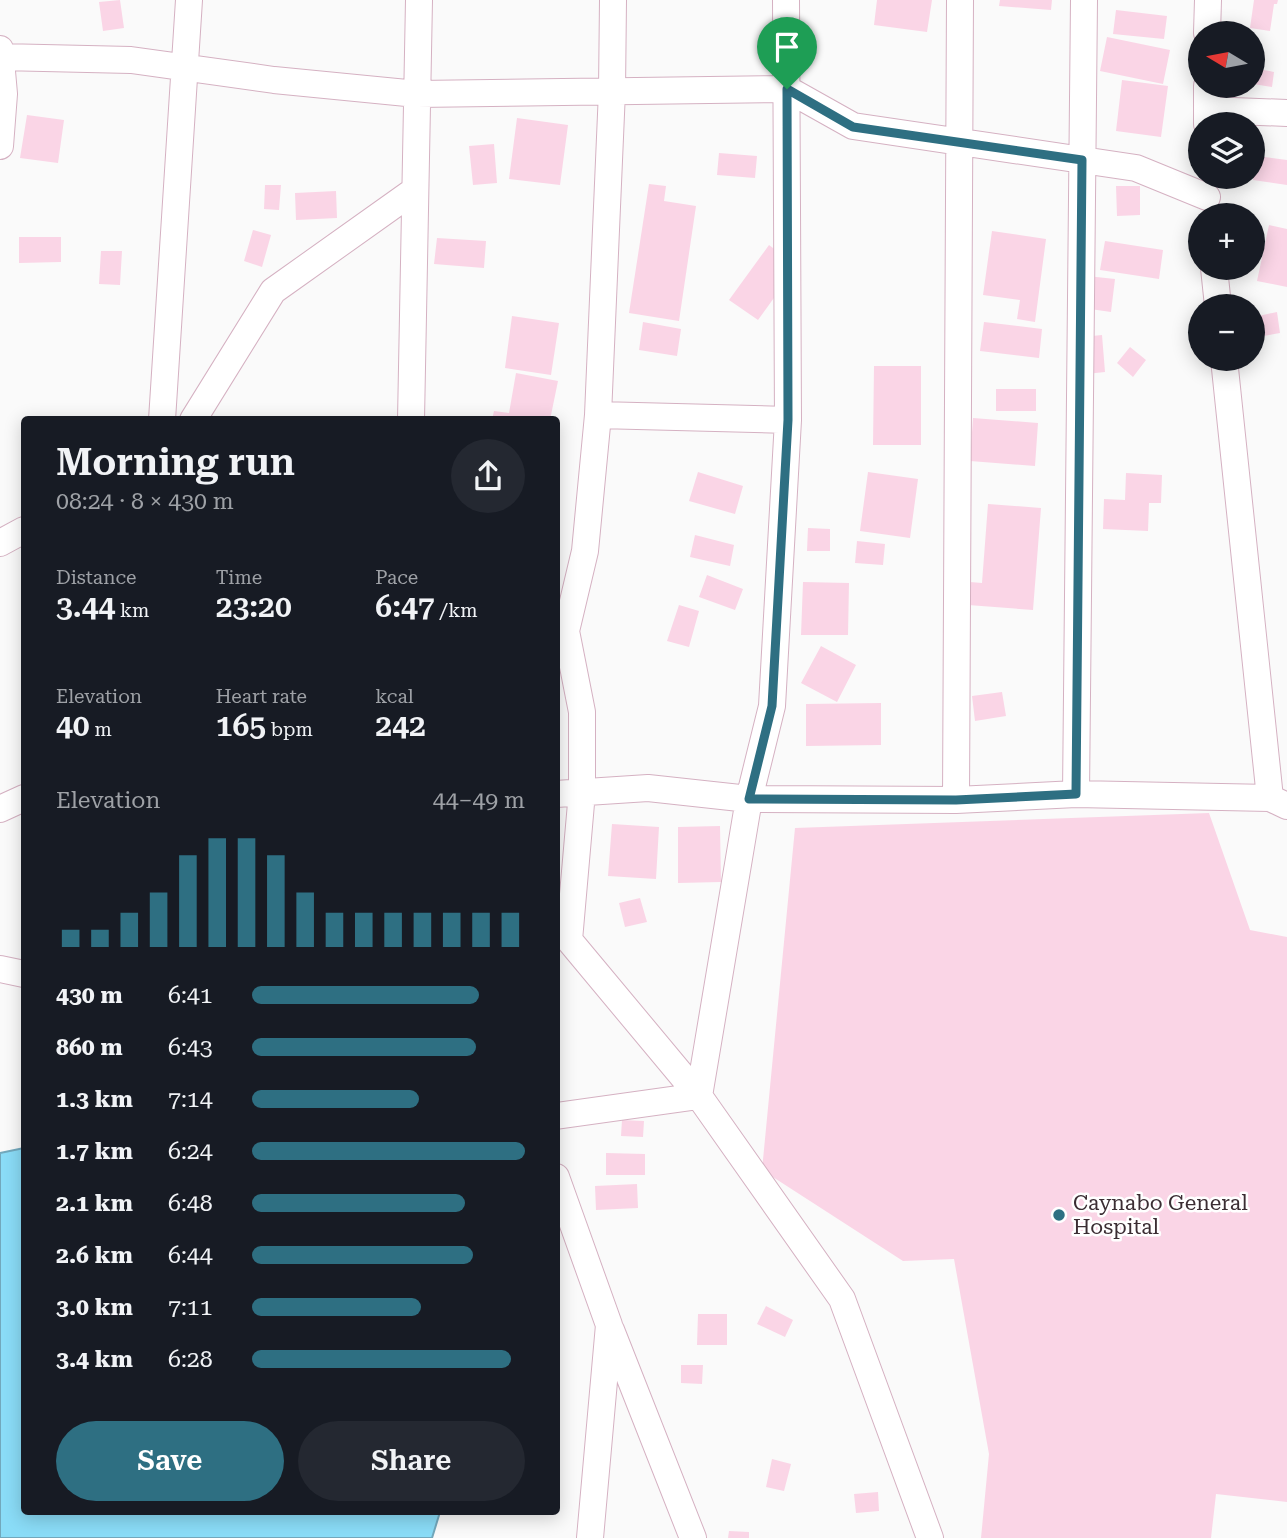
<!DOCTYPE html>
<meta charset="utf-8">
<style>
:root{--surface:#171b24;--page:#242831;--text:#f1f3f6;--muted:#9ea1a6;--accent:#2e6f82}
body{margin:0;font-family:"Roboto Serif",serif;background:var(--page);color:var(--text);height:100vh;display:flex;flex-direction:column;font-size:26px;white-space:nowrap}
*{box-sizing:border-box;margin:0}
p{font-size:23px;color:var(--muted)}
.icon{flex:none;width:38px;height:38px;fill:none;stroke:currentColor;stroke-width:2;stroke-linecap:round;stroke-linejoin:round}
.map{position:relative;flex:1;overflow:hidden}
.panel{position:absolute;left:21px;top:416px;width:539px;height:1099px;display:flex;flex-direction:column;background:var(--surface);border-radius:7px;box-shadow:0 4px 18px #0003}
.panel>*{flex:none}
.needle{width:46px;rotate:280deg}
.buttons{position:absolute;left:1188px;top:21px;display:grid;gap:14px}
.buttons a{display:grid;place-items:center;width:77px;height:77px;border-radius:50%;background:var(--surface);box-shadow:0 4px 18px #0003;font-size:35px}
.pin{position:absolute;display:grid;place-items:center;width:60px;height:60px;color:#fff;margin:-72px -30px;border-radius:50% 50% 50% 0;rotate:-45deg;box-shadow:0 0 7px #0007}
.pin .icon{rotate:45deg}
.round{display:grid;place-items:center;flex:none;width:74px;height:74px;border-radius:37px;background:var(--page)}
.headline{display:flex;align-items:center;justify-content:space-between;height:119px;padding:0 35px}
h1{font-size:38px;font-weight:600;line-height:52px}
.metrics{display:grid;grid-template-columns:repeat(3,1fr);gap:10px;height:119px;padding:7px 35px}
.metrics div{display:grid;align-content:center}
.metrics b{font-size:30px;font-weight:600}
.metrics small{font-size:19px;font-weight:400}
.metrics p{font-size:19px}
.chart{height:196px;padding:14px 35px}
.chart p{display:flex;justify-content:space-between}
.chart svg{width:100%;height:126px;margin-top:7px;stroke:var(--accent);stroke-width:6}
.button{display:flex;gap:14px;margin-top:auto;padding:14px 35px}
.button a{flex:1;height:80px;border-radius:42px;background:var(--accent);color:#fff;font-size:28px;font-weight:600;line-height:80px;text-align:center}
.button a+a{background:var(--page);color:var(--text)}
ul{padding:0 35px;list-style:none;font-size:23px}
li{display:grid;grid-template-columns:112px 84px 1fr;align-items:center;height:52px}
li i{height:18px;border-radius:9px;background:var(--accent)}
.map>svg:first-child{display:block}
.water{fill:#8adcf7;stroke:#72a8bc;stroke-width:2}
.building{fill:#fad5e6}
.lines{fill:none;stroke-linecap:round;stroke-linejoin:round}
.street-casing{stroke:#d5b1c2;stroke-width:28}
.street{stroke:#fff;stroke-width:26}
.route-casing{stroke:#fff;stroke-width:14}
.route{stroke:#2e6f82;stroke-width:9}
.poi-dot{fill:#2e6f82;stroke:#fff;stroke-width:2.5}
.labels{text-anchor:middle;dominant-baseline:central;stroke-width:5;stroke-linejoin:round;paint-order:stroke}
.poi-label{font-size:21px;fill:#3b2d33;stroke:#fff;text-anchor:start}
</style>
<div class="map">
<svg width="1287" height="1538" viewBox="0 0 1287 1538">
<rect width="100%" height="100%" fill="#fafafa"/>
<!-- water -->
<path class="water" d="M24 1148V1512H440L432 1538H0V1153Z"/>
<!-- building -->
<path class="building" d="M120 0 124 28 103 31 99 2Z
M877 0H932L927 32 874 25Z
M1000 0H1052L1051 10 999 6Z
M1254 0H1278L1277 4H1274L1270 31 1250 28Z
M1116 10 1167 16 1164 39 1113 34Z
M1107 37 1170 50 1163 84 1100 71Z
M1253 68 1274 72 1272 87 1253 84Z
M1122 80 1168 86 1161 137 1116 131Z
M27 115 64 120 58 163 20 158Z
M517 118 568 125 560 185 509 179Z
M494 144 497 183 473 185 469 146Z
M719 153 757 156 755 178 717 175Z
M1257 156 1287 160V185L1253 180Z
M649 184 666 186 664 201 696 206 679 321 629 313Z
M265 185H281L279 210 264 209Z
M1116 186H1140V215L1117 216Z
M336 191 337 218 296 220 295 193Z
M1269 225 1287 229V287L1257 281Z
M253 230 271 235 262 267 244 261Z
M992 231 1046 239 1035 322 1017 319 1020 300 983 295Z
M19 237H61V262L19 263Z
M437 238 486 241 484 268 434 264Z
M1105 241 1163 250 1159 279 1100 270Z
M769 245 797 266 758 320 729 300Z
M101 251H122L120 285 99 284Z
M1087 276 1115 279 1111 312 1083 308Z
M1277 312 1280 333 1258 337 1254 317Z
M512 316 559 323 551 375 505 368Z
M643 322 681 329 677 356 639 350Z
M984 322 1042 329 1039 358 980 351Z
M1102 335 1105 372 1086 374 1082 337Z
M1130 347 1146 360 1133 377 1117 363Z
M874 366H921V445H873Z
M516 373 558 381 550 420H492L494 411 509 413Z
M996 389H1036V411H996Z
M973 418 1038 423 1035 466 970 461Z
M698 472 743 486 735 514 689 501Z
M868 472 918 479 910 538 860 531Z
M1126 473 1162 475 1161 503H1149L1148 531 1103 529 1104 499 1125 500Z
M988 504 1041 508 1033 610 968 605 970 582 982 583Z
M808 528 830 529V551H807Z
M695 535 734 545 730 566 690 557Z
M857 541 885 544 883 565 855 563Z
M707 575 743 589 735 610 699 597Z
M803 582 849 583 848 635H801Z
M679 605 699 611 689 647 667 641Z
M821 646 856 665 837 702 801 683Z
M1002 692 1006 716 975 721 972 696Z
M881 703V745L806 746V704Z
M1209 813 1250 930 1287 937V1502L1216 1494 1211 1538H981L989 1454 954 1259 903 1261 762 1170 795 828Z
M612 824 659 827 656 879 608 876Z
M720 826 721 882 678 883V827Z
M640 898 647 922 625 927 619 903Z
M622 1120 644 1121 643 1137 621 1136Z
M606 1153 645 1154V1175H606Z
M637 1184 638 1208 596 1210 595 1186Z
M766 1306 793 1320 785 1337 757 1324Z
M698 1314H727V1345H697Z
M681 1365H703L702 1384 681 1383Z
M772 1459 791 1464 784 1491 766 1487Z
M878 1492 879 1511 856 1513 854 1494Z
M729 1531 749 1532V1538H728Z"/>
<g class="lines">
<defs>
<path id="street" d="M1207 33 1208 0
M0 49 4 94 0 146
M0 57 131 60 274 80 417 94 787 89 853 126 1136 168 1207 197
M1207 110 1287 113
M1207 124V86
M1214 268 1218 306
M1224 359 1270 798
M598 415 788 420
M162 420 189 0
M193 420 273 291 415 190
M411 420 419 0
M0 543 24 530
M556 629 566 631 585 551 598 415 612 91 613 0
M566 631 582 712V792L569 940 699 1096 842 1299 930 1538
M556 794 648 788 749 799 956 800 1076 794 1270 798 1287 806
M1076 794 1084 0
M956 800 960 0
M0 809 24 798
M0 969 24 974
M699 1096 749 799 772 706 788 420 786 0
M556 1116 699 1096
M556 1177 609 1325 590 1538
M611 1330 693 1538"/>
</defs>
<!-- street casing -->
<use href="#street" class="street-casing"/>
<!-- street -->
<use href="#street" class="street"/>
</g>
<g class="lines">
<defs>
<path id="route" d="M787 89 853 127 1082 160 1076 794 956 800 749 799 772 706 788 420Z"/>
</defs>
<!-- route casing -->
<use href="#route" class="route-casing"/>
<!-- route -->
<use href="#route" class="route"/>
</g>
<!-- markers -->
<circle class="poi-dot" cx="1059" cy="1215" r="7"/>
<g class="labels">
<!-- poi labels -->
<g class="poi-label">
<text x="1073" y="1203">Caynabo General<tspan x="1073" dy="24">Hospital</tspan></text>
</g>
</g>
</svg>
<div class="buttons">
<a><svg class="needle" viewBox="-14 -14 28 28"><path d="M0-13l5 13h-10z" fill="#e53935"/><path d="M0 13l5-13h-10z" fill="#9ea1a6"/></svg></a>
<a><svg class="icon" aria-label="layers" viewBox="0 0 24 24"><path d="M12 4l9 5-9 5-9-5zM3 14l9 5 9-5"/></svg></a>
<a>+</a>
<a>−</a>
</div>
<div class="pin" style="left:787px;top:89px;background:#1e9e55"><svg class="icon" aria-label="arrive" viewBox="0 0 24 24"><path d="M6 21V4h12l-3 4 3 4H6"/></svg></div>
<section class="panel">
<div class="headline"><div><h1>Morning run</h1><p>08:24 · 8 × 430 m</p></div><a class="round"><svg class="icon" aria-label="share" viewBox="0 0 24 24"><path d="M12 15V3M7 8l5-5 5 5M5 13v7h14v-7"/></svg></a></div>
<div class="metrics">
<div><p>Distance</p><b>3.44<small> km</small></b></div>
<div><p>Time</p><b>23:20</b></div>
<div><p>Pace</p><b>6:47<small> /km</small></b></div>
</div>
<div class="metrics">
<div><p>Elevation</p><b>40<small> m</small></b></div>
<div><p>Heart rate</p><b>165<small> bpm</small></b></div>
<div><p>kcal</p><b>242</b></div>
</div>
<div class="chart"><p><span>Elevation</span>44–49 m</p>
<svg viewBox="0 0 160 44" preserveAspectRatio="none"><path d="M5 44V38M15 44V38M25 44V32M35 44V25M45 44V12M55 44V6M65 44V6M75 44V12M85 44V25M95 44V32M105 44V32M115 44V32M125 44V32M135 44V32M145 44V32M155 44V32"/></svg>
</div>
<ul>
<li><b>430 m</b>6:41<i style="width:83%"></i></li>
<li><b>860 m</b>6:43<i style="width:82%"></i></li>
<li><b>1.3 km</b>7:14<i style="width:61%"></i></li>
<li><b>1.7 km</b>6:24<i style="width:100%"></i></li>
<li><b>2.1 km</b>6:48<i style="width:78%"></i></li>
<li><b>2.6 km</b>6:44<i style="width:81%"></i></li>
<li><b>3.0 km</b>7:11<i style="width:62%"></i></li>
<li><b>3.4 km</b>6:28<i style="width:95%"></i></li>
</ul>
<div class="button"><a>Save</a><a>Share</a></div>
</section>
</div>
